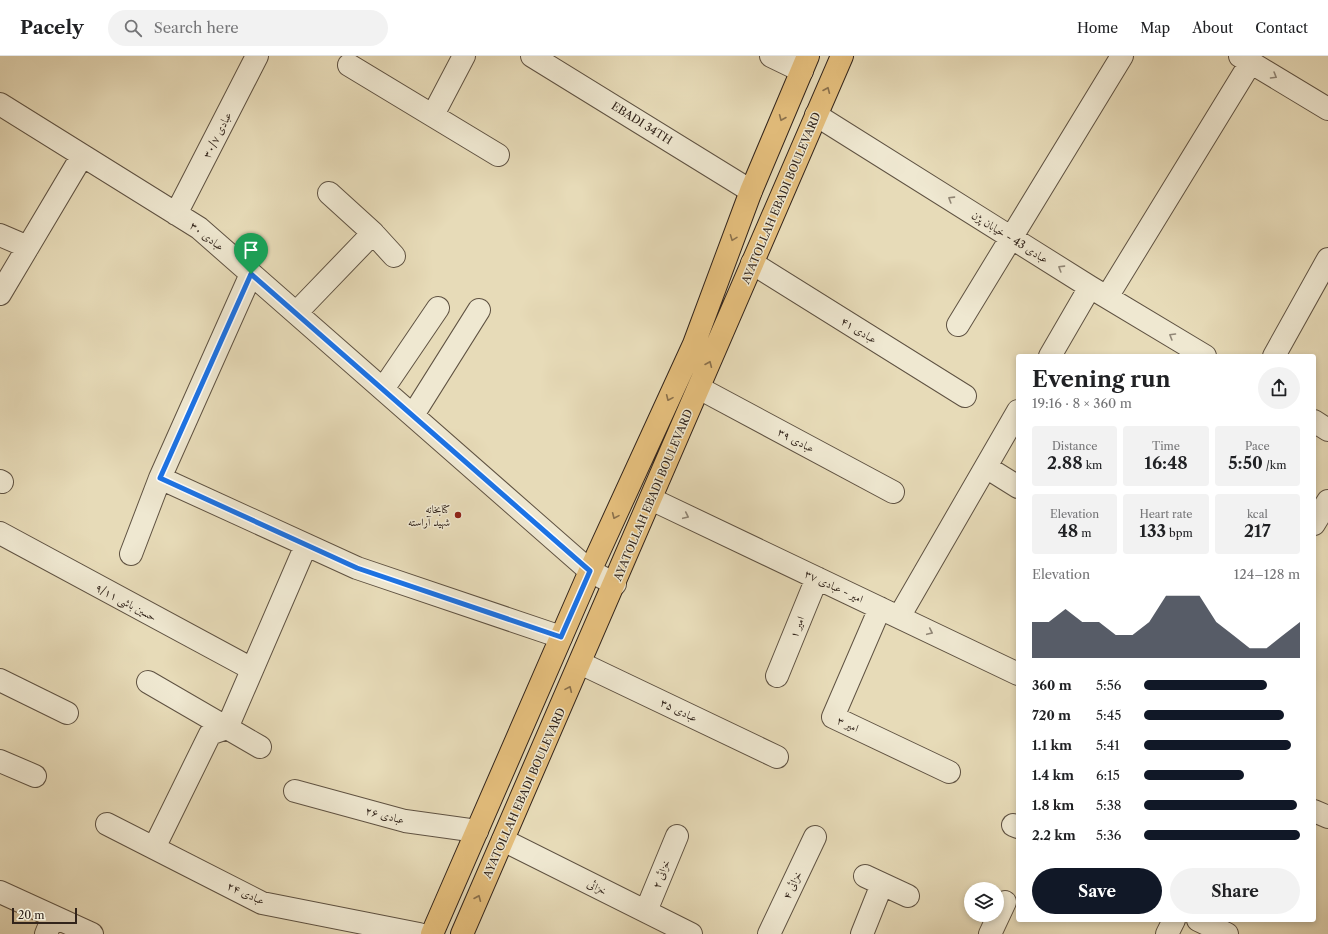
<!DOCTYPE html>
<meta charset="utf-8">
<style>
:root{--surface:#fff;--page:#f2f2f2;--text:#202124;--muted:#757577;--line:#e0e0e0;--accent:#111827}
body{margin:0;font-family:"Libre Caslon Text",Amiri,serif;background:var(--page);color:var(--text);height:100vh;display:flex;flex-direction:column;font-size:15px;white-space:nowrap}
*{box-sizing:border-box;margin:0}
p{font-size:13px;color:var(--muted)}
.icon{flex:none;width:22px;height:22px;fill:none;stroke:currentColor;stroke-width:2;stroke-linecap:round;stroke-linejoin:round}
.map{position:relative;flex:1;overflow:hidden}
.side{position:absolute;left:1016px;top:298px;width:300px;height:568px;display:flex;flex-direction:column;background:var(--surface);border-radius:4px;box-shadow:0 2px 6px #0003}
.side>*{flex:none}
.fabs{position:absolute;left:964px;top:826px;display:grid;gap:8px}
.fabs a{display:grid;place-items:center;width:40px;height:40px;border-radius:50%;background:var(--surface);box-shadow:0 2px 6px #0003;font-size:20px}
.scale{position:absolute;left:12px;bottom:10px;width:65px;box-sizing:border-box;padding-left:4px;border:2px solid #32241b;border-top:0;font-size:11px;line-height:14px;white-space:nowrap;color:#32241b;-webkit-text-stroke:3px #efe8d1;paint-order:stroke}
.pin{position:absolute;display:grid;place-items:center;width:34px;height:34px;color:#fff;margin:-41px -17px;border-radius:50% 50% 50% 0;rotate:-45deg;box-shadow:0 0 4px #0007}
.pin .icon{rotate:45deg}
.round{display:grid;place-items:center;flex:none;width:42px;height:42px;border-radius:21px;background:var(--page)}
.headline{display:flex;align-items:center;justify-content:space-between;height:68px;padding:0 16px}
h1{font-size:22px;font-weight:700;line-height:30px}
.metrics{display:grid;grid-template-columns:repeat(3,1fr);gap:6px;height:68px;padding:4px 16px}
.metrics div{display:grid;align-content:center;border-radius:4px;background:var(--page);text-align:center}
.metrics b{font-size:17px;font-weight:700}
.metrics small{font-size:11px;font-weight:400}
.metrics p{font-size:11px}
.chart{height:112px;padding:8px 16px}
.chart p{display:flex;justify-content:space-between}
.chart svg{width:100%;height:72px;margin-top:4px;fill:var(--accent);opacity:.7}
.button{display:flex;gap:8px;margin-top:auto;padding:8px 16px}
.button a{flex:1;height:46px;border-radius:24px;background:var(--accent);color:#fff;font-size:16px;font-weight:700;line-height:46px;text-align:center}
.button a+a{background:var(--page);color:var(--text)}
ul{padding:0 16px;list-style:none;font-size:13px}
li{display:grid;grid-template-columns:64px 48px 1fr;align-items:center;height:30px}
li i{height:10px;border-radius:5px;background:var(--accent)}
header{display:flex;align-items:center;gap:24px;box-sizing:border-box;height:56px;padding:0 20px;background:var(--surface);border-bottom:1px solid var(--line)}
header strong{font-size:19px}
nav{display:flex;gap:22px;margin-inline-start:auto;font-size:14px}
.search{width:280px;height:36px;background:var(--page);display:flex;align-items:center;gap:10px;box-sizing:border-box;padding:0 14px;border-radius:22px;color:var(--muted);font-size:15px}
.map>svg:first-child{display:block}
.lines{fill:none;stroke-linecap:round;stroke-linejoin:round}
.minor-casing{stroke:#5f5242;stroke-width:24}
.major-casing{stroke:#32241b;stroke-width:24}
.minor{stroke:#efe8d1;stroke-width:22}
.major{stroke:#e4be7c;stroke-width:22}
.oneway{stroke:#908676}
.oneway2{stroke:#8b714c}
.route-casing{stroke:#fff;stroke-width:8}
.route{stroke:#1a73e8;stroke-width:5}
.poi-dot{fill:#8f2418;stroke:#efe8d1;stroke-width:1.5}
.labels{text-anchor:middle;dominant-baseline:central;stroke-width:3;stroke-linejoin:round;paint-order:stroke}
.street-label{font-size:11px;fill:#32241b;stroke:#efe8d1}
.poi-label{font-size:11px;fill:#32241b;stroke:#efe8d1;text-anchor:end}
</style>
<header>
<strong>Pacely</strong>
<div class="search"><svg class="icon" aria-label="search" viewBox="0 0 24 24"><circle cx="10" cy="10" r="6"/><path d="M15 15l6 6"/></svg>Search here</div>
<nav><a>Home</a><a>Map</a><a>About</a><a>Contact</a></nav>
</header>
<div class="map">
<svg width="1328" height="878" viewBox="0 0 1328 878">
<rect width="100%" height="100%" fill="#e7dbb8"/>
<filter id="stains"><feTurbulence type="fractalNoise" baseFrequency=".005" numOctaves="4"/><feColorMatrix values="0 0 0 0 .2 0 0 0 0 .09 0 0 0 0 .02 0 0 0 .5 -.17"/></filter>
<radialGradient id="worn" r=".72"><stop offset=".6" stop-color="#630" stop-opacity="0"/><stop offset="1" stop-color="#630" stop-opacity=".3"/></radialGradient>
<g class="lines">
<defs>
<path id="minor" d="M532 0 751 135
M771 0 802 15
M1240 0 1328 53
M349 9 498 99
M0 48 199 172 590 515 615 528
M433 59 464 0
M816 59 1090 231 1205 300
M329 137 373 177 394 200
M176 158 257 0
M0 179 28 191
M752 207 965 340
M0 238 82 100
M1107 241 1251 6
M296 257 373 177
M958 269 1122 0
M1050 300 1090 231
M1274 300 1328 203
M699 332 893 436
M383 333 438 252
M413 359 479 254
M1314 365 1328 374
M986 411 1018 431
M160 422 357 512 561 581
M0 425 2 426
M651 443 1018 618
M1314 468 1328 445
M0 477 252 613
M131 498 160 422 251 218
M880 552 833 661 949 716
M899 561 1018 355
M580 607 777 701
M777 620 817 522
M0 624 67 657
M148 626 260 691
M0 705 35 720
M295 735 405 765 477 775
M1314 755 1328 761
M107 768 262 847 419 878
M1013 769 1018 771
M503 784 691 878
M154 792 210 678 227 672 306 489
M865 820 908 840
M0 836 92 878
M646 855 677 780
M1198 864 1227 878
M46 878 53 861
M769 878 815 781
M862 878 882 828
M990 878 1005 846
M1167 878 1174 864"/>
<path id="major" d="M432 878 590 515 694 288 751 135 808 0
M462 878 842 0"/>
</defs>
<!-- minor casing -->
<use href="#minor" class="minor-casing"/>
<!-- major casing -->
<use href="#major" class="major-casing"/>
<!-- minor -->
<use href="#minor" class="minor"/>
<!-- major -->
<use href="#major" class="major"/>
</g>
<!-- one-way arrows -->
<defs><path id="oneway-chevron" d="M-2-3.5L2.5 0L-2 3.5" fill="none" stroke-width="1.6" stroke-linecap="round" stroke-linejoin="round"/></defs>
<g class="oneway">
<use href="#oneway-chevron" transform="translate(1274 20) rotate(31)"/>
<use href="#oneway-chevron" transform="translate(951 143) rotate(-148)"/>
<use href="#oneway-chevron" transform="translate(1061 212) rotate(-148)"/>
<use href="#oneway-chevron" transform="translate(1172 280) rotate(-149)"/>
<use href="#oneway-chevron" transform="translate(686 460) rotate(25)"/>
<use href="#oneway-chevron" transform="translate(930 576) rotate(25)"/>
</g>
<g class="oneway2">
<use href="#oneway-chevron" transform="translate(827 34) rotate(-67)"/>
<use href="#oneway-chevron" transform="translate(782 62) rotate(113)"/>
<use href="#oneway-chevron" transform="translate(733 182) rotate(111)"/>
<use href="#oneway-chevron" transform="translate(709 308) rotate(-67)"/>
<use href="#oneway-chevron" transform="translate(669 342) rotate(114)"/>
<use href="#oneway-chevron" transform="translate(615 460) rotate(114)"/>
<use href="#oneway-chevron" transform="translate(569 633) rotate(-66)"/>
<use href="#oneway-chevron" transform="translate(478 842) rotate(-67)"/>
</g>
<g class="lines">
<defs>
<path id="route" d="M251 218 590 515 561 581 357 512 160 422Z"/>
</defs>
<!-- route casing -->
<use href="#route" class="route-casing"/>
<!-- route -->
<use href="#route" class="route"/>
</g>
<!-- markers -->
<circle class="poi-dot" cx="458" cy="459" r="4"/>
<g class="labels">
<!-- street labels -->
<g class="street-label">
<text transform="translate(642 67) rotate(32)">EBADI 34TH</text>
<text transform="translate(217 79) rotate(-63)">عبادی ۳۰/۷</text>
<text transform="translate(781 142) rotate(-67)">AYATOLLAH EBADI BOULEVARD</text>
<text transform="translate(207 180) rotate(38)">عبادی ۳۰</text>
<text transform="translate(1010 181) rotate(32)">عبادی 43 - خیابان پژن</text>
<text transform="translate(859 274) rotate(32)">عبادی ۴۱</text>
<text transform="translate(796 384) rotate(28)">عبادی ۳۹</text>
<text transform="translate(653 439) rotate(-67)">AYATOLLAH EBADI BOULEVARD</text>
<text transform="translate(834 530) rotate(25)">امیر - عبادی ۳۷</text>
<text transform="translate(126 546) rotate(28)">حسین باشی ۹/۱۱</text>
<text transform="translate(797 571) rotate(-68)">امیر ۱</text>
<text transform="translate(679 654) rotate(26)">عبادی ۳۵</text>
<text transform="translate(848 668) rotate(25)">امیر ۳</text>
<text transform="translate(524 737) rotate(-66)">AYATOLLAH EBADI BOULEVARD</text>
<text transform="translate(385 759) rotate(15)">عبادی ۲۶</text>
<text transform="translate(661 818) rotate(-68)">خزائی ۲</text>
<text transform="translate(792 829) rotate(-64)">خزائی ۴</text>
<text transform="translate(597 831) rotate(27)">خزائی</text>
<text transform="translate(246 837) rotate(25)">عبادی ۲۴</text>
</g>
<!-- poi labels -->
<g class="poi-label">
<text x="450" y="453">کتابخانه<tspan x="450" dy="13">شهید آراسته</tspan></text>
</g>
</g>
<rect width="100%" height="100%" filter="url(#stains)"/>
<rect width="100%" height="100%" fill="url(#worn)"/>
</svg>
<div class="fabs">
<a><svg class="icon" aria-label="layers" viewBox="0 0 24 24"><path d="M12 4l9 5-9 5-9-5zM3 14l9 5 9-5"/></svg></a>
</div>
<div class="scale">20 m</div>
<div class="pin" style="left:251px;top:218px;background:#1e9e55"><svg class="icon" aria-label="arrive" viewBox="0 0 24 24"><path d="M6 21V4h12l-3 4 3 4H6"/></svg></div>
<section class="side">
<div class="headline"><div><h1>Evening run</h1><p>19:16 · 8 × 360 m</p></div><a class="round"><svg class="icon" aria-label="share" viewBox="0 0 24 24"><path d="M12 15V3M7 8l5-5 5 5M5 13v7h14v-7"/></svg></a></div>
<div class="metrics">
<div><p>Distance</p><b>2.88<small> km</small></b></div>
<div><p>Time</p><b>16:48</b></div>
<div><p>Pace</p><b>5:50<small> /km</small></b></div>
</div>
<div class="metrics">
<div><p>Elevation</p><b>48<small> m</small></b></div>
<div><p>Heart rate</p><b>133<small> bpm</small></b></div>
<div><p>kcal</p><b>217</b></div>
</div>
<div class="chart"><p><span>Elevation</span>124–128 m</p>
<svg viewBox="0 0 160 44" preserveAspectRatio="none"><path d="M0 44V22L10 22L20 14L30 22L40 22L50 30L60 30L70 22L80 6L90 6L100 6L110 22L120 30L130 38L140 38L150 30L160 22V44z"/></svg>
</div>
<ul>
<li><b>360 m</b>5:56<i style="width:79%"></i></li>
<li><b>720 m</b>5:45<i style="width:90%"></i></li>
<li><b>1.1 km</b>5:41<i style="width:94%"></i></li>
<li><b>1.4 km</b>6:15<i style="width:64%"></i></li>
<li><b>1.8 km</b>5:38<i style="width:98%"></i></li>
<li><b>2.2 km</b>5:36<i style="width:100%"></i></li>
</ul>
<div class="button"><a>Save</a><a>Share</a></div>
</section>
</div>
